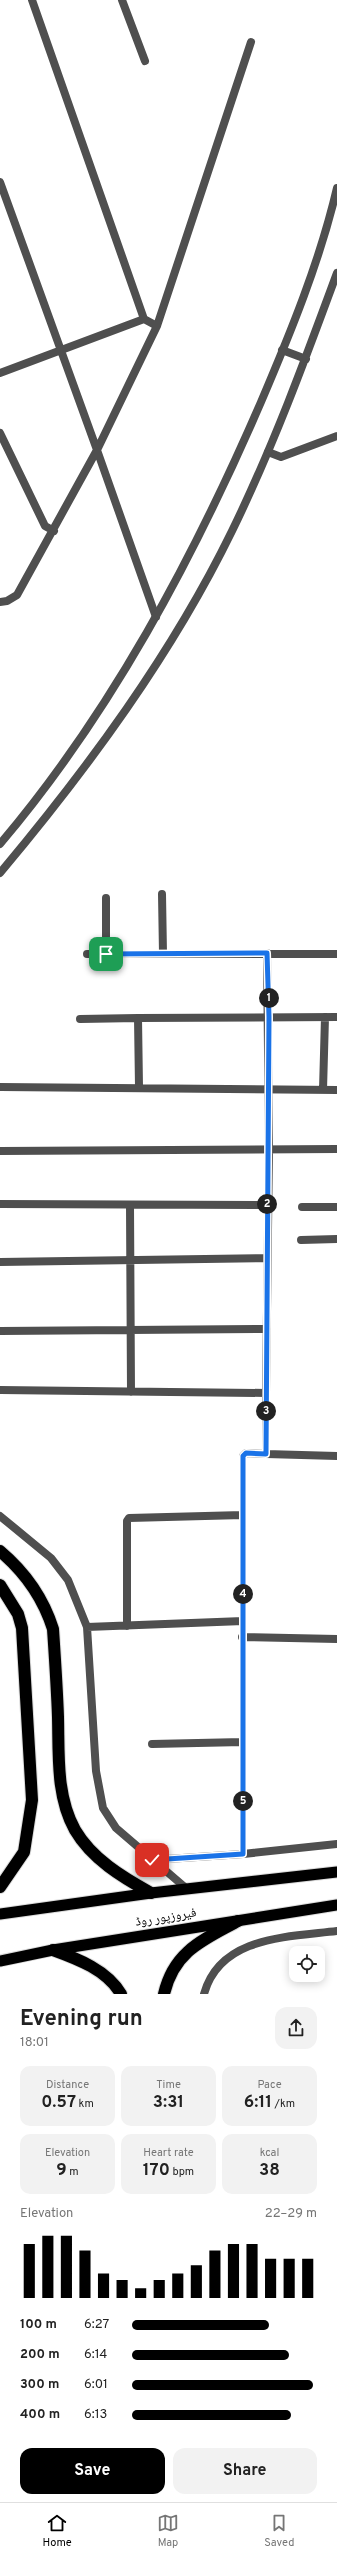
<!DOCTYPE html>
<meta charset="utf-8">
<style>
:root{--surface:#fff;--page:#f2f2f2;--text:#222;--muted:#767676;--line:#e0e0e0;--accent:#000}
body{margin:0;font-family:Overpass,"Noto Naskh Arabic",sans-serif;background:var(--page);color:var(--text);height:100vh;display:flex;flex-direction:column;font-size:15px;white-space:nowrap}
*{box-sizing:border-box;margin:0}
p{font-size:13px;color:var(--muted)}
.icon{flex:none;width:22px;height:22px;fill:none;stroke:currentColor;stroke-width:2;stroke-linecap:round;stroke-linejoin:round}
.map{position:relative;height:1994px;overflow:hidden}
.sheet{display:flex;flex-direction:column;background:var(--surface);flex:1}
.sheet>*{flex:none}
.controls{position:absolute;left:289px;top:1946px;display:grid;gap:8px}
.controls a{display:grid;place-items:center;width:36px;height:36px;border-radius:8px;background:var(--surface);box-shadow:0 2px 10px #0003;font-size:20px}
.pin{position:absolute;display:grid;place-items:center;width:34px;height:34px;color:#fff;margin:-17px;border-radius:8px;box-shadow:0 2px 6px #0006}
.km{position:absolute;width:20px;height:20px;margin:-10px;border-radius:50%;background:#222;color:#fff;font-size:11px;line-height:20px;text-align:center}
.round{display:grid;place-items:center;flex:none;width:42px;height:42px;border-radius:12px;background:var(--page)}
.head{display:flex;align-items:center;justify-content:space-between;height:68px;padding:0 20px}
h1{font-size:22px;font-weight:700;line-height:30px}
.figures{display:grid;grid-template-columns:repeat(3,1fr);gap:6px;height:68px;padding:4px 20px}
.figures div{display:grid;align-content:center;border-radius:10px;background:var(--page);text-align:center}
.figures b{font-size:17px;font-weight:700}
.figures small{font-size:11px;font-weight:400}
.figures p{font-size:11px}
.chart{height:112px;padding:8px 20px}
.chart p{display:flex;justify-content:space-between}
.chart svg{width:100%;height:72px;margin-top:4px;stroke:var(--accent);stroke-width:6}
.primary-button{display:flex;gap:8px;margin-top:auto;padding:8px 20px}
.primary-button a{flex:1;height:46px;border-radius:12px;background:var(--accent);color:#fff;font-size:16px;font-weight:700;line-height:46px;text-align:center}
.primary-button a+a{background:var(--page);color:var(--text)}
ul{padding:0 20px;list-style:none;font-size:13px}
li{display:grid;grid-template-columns:64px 48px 1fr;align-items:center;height:30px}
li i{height:10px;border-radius:5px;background:var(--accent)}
.tab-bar{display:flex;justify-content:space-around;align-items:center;height:56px;border-top:1px solid var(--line);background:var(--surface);font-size:11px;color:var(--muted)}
.tab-bar a{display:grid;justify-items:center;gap:2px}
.tab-bar .on{color:var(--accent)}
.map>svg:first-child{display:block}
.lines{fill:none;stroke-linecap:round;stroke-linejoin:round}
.trunk-casing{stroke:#dbdbdb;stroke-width:13}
.motorway-casing{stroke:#dbdbdb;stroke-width:14}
.minor{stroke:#4f4f4f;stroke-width:8}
.tertiary{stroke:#4f4f4f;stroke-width:8}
.trunk{stroke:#000;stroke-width:11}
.motorway{stroke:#000;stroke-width:12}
.route-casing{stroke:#fff;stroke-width:8}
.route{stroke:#1a73e8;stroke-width:5}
.labels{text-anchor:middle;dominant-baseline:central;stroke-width:3;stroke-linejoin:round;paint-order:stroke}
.street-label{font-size:13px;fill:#000;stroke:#fff}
</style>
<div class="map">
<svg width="337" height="1994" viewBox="0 0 337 1994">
<rect width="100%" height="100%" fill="#fff"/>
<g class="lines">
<defs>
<path id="trunk" d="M0 1914 151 1893 337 1872
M0 1961 53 1950 337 1905"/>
<path id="motorway" d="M0 1551C26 1573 43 1597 53 1629 55 1659 57 1688 58 1717 59 1755 56 1796 75 1830 92 1859 122 1877 151 1893
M0 1585 18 1614 22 1628 32 1800 24 1852 0 1887
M53 1950C78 1959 107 1970 121 1994
M164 1994C174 1951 203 1940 238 1921"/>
</defs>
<!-- trunk casing -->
<use href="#trunk" class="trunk-casing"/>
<!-- motorway casing -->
<use href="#motorway" class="motorway-casing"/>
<!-- minor -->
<path class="minor" d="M32 0 144 319
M122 0 145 61
M0 182 97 450 17 595 7 601 0 602
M0 373 144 319 157 326
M0 433 45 526 54 531
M268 452 281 457 337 436
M156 617 97 450 157 326 251 42
M162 894 163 954
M106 898V954
M87 954H337
M80 1019 138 1018
M0 1087 337 1090
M139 1087 138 1018 337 1017
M323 1090 325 1017
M0 1151 337 1149
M0 1204 267 1205
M130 1205 131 1392
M302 1207H337
M301 1240 337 1239
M0 1262 267 1258
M0 1331 267 1329
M0 1390 266 1393 269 1149 267 953
M266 1454 337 1456
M0 1516 51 1558 68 1580 87 1627 96 1771 103 1808 116 1828 187 1889
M127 1626V1521L129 1518 243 1515
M87 1627 243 1621
M242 1637 337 1639
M152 1744 243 1742
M243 1854V1456L246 1453 266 1454V1393
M152 1860 243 1854 337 1844
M204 1994C220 1936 288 1937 337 1931"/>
<!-- tertiary -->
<path class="tertiary" d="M282 350 306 359
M0 844C111 713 193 559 261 402 290 334 320 261 337 188
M0 873C88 768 172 654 232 531 273 447 305 360 337 273"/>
<!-- trunk -->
<use href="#trunk" class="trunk"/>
<!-- motorway -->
<use href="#motorway" class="motorway"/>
</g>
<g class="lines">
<defs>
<path id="route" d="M106 954 267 953 269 1017 266 1454 246 1453 243 1456V1854L152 1860"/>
</defs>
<!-- route casing -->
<use href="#route" class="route-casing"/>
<!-- route -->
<use href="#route" class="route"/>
</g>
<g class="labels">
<!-- street labels -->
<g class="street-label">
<text transform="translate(166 1918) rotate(-9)">فیروزپور روڈ</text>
</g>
</g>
</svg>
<div class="controls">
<a><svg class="icon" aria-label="locate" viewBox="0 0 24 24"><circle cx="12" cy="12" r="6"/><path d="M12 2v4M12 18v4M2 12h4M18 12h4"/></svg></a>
</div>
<div class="pin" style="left:106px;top:954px;background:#1e9e55"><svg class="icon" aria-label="arrive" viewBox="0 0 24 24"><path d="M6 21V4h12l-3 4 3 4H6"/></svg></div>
<div class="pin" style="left:152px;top:1860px;background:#d93025"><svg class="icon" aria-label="check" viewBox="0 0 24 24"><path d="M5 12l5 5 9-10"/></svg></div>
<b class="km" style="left:269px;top:998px">1</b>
<b class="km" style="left:267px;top:1204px">2</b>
<b class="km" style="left:266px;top:1411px">3</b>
<b class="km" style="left:243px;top:1594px">4</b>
<b class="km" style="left:243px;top:1801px">5</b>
</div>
<section class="sheet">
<div class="head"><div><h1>Evening run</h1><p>18:01</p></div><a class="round"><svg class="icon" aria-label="share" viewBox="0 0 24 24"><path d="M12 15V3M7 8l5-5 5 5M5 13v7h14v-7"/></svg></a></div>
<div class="figures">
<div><p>Distance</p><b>0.57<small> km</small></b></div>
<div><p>Time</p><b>3:31</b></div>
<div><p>Pace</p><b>6:11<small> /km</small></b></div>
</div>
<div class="figures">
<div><p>Elevation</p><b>9<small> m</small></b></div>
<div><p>Heart rate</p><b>170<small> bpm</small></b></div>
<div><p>kcal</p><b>38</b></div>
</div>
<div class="chart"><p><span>Elevation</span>22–29 m</p>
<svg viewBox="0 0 160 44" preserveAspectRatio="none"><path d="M5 44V11M15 44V6M25 44V6M35 44V15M45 44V29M55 44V33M65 44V38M75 44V33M85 44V29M95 44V24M105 44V15M115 44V11M125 44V11M135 44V20M145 44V20M155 44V20"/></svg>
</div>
<ul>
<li><b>100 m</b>6:27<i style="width:74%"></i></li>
<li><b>200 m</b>6:14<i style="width:85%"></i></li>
<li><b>300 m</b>6:01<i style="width:98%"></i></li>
<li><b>400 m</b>6:13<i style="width:86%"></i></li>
</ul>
<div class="primary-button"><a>Save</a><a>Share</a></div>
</section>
<nav class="tab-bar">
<a class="on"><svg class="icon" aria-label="home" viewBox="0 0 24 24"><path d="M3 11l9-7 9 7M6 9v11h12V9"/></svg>Home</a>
<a><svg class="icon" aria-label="map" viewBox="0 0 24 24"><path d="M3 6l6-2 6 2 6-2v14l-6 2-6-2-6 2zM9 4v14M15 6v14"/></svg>Map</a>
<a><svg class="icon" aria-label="saved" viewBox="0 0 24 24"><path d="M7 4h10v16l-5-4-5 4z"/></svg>Saved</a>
</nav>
